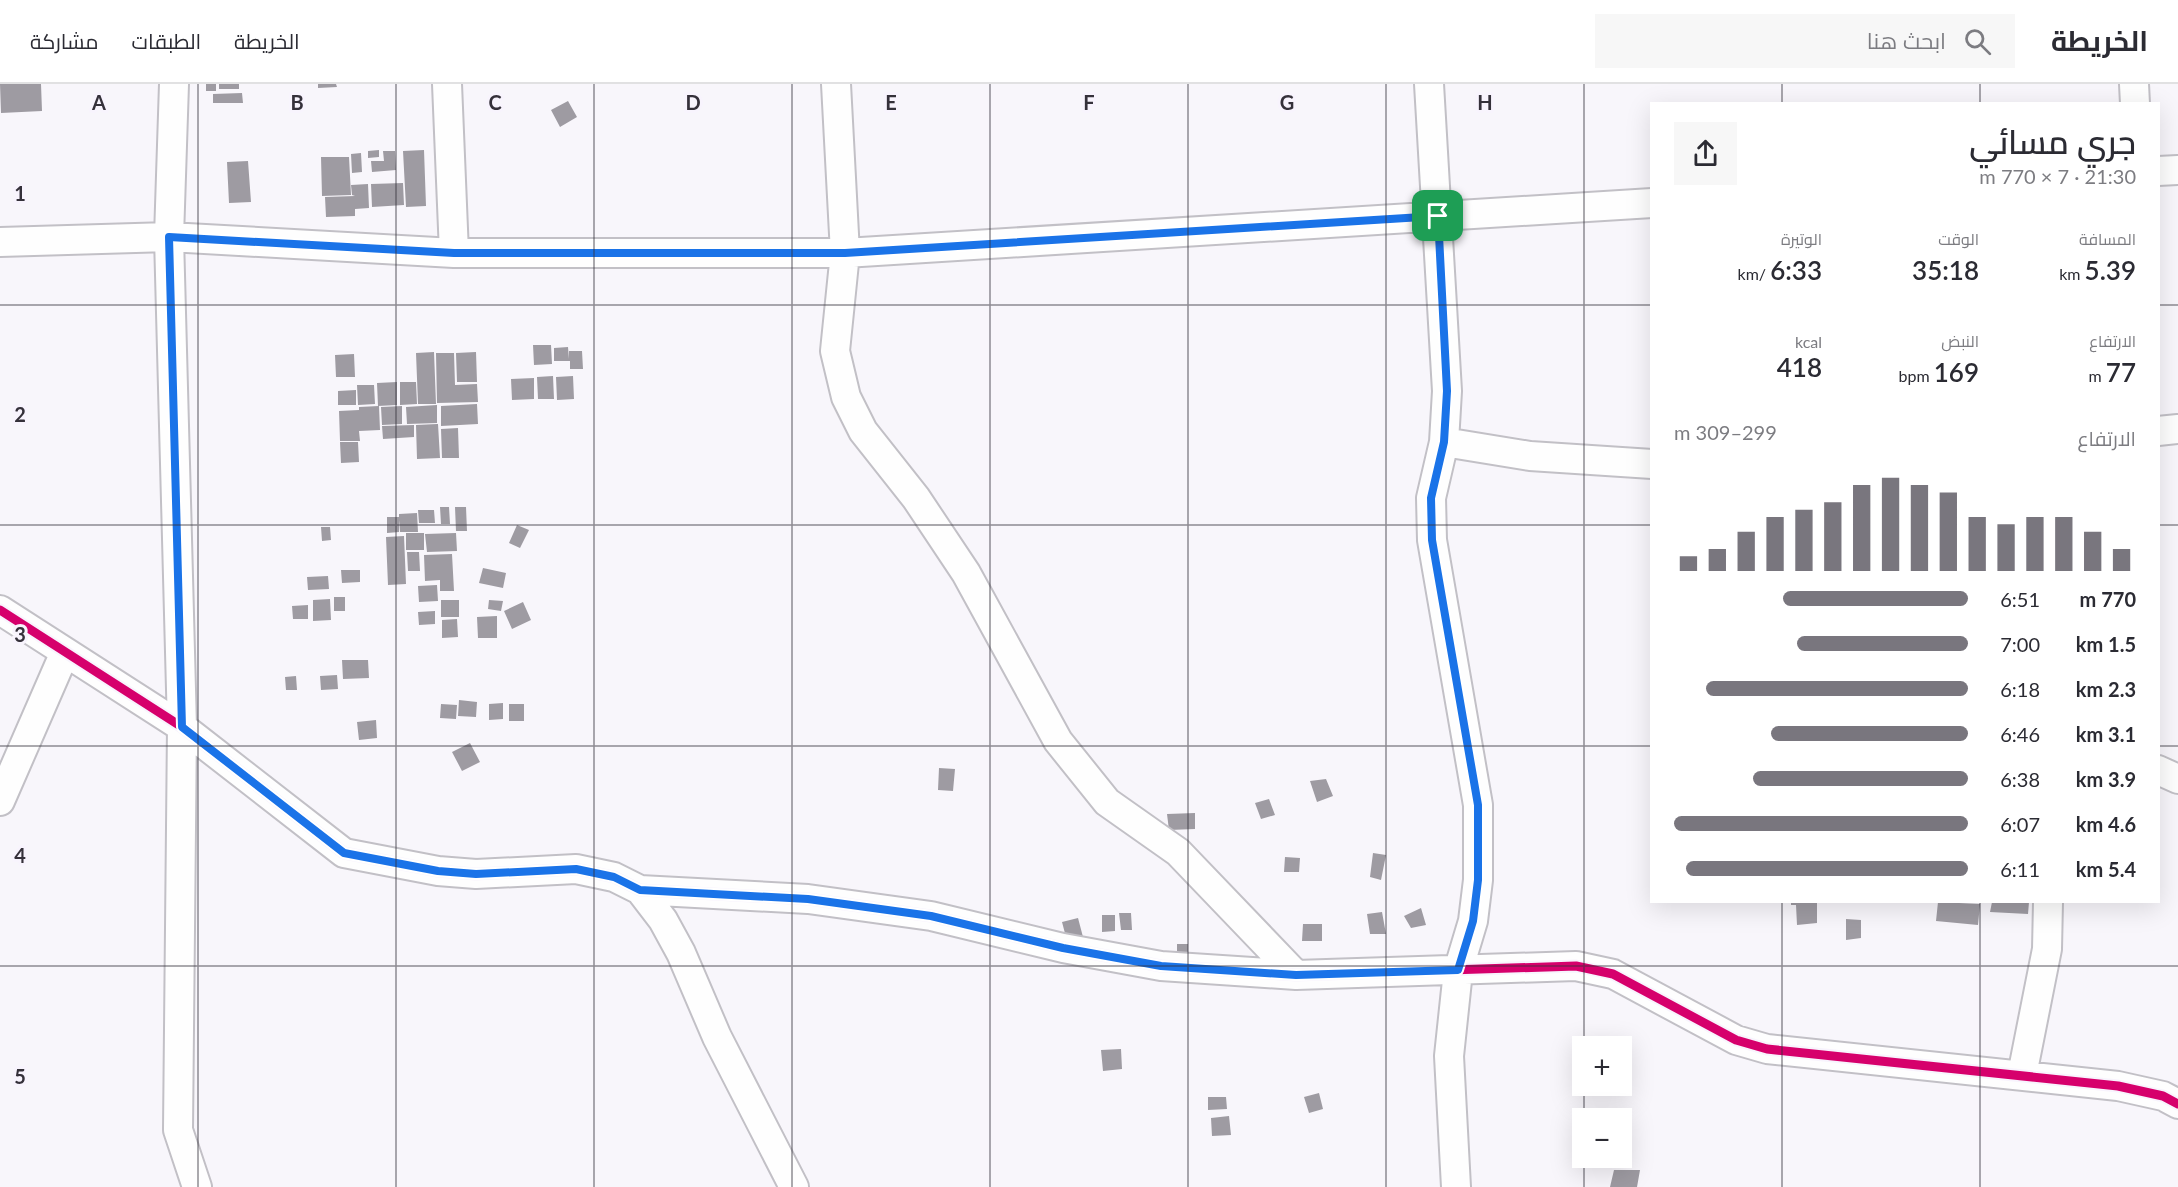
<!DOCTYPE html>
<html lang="ar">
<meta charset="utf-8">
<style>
:root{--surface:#fff;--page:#f7f7f7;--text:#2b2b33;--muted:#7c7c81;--line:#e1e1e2;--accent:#79767e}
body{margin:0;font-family:Lato,Cairo,sans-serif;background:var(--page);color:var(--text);direction:rtl;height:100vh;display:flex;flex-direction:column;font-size:22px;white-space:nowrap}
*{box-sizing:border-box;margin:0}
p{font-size:20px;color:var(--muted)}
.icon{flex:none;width:33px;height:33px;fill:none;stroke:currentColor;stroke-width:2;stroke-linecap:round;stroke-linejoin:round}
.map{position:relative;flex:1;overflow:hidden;direction:ltr}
.details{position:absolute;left:1650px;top:18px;width:510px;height:801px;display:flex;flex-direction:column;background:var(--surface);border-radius:0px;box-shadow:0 6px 24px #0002;direction:rtl}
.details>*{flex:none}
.tools{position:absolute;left:1572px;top:952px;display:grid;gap:12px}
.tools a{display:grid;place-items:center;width:60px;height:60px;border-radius:0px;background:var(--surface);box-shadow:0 6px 24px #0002;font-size:30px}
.pin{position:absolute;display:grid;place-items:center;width:51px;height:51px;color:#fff;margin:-26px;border-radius:12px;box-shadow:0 3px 9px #0006}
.round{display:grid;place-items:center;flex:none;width:63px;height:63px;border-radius:0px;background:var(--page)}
.headline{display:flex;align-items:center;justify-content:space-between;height:102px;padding:0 24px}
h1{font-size:33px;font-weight:600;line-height:45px}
.stats{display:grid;grid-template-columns:repeat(3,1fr);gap:9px;height:102px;padding:6px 24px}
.stats div{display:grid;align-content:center}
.stats b{font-size:26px;font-weight:600}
.stats small{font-size:16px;font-weight:400}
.stats p{font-size:16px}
.chart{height:168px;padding:12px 24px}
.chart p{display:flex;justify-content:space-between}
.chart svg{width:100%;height:108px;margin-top:6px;stroke:var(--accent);stroke-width:6}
ul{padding:0 24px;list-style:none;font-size:20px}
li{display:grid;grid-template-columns:96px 72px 1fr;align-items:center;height:45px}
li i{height:15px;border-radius:8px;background:var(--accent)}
header{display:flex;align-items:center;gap:36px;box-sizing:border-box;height:84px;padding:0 30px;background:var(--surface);border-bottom:2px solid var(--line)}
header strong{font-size:28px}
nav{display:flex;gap:33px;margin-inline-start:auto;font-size:21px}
.search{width:420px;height:54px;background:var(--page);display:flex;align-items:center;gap:15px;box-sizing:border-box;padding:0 21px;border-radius:0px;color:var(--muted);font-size:22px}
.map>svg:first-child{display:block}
.building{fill:#9e9ba2}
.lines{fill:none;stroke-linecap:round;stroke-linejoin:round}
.street-casing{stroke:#c2c0c6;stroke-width:32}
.street{stroke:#fefefe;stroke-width:28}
.cycleway-casing{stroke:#f8f4fd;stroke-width:13}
.cycleway{stroke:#d6006c;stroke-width:9}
.route-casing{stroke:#fff;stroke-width:12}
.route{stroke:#1a73e8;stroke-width:8}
.grid{fill:none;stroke:#35313a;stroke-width:1.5;stroke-opacity:0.55}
.grid-label{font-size:20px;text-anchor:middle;font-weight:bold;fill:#35313a;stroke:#f8f4fd;stroke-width:6;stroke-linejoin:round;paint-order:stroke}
</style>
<header>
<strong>الخريطة</strong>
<div class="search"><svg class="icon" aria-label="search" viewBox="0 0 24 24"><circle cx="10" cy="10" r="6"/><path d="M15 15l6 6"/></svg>ابحث هنا</div>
<nav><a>الخريطة</a><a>الطبقات</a><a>مشاركة</a></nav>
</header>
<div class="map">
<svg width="2178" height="1103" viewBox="0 0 2178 1103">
<rect width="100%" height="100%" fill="#f8f6fb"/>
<!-- building -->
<path class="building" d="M0 0H41L42 27 1 29Z
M206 0H216V7H206Z
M219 0H239V5H219Z
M318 0H336L337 3 318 4Z
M242 9 243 19H213V10Z
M568 17 577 33 560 43 551 26Z
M379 66V73L368 74V67Z
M424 66 426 122 406 123 403 67Z
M383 67H395L396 86 372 88 371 77H384Z
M361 69 362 88 352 89 351 70Z
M321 73H349L351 111 322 112Z
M248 77 251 118 229 119 227 78Z
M403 99 404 121 372 123 371 100Z
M368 100 369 124 355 125V132L326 133 325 113 355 112 352 111 351 101Z
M533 261H551L552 280 534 281Z
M568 263 569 275V267H582L583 285H570V277H554V264Z
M434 268 436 320H418L416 269Z
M476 268 477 298H457L456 269Z
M436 269H454L455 301 477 300 478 318 437 319Z
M354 270 355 293H336L335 271Z
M553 292 554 315H538L537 293Z
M573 292 574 315 557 316 556 293Z
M534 294V315L512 316 511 295Z
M397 298V321L378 322 377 299Z
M400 298H416L417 320 400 321Z
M357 301H374L375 320 358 321Z
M356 306V321H338V307Z
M477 320 478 340 441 342V322Z
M437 321V339L407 340 406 323Z
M379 322 380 346 359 347 360 357H340L339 327 359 326V323Z
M402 322V340L382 341 381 323Z
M437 340H438L440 374 417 375 416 341Z
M414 341V353L383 355 382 342Z
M458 344 459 374H442L441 345Z
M340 358H358L359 378 341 379Z
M440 423H449L450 440H441Z
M455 423H466L467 447H456Z
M418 426H434L435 439H419Z
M417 429 418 448H400L399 436V448L387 449V433H399V430Z
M517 441 529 446 520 464 509 459Z
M321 443H330L331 456 322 457Z
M406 449H424V466H406Z
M456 449 457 467 427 468 425 450Z
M404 452 406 500 388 501 386 453Z
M407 468H419L420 487H408Z
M452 470 454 507H440V496L425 497 424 471Z
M483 484 506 489 503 504 479 499Z
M341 486H360V498L342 499Z
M328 492 329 505 308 506 307 493Z
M437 501 438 517 419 518 418 502Z
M334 513H345V527H334Z
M330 515 331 536 313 537V516Z
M441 516H459V533H441Z
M489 516 503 517 501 527 488 525Z
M523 518 531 536 512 545 504 527Z
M308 521V535H293L292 522Z
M435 527V540L419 541 418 528Z
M497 532V554H478L477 533Z
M457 535 458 553 442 554V536Z
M342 576H368L369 594 343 595Z
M337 591 338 605 321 606 320 592Z
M296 592 297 606H286L285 593Z
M459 616 477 618 476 633 458 632Z
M503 619V635L489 636V620Z
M441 620 457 621 456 635 440 634Z
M509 620H524V637H509Z
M376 636 377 654 359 656 357 638Z
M470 659 480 678 462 687 452 668Z
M939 684 955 685 953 707 938 706Z
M1326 695 1333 712 1317 718 1310 697Z
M1269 715 1275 731 1261 735 1255 719Z
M1195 729V745L1169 746 1167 730Z
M1373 769 1386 771 1381 796 1370 793Z
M1285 773 1300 774 1299 788H1284Z
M1791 818H1817V839L1797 841 1796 821H1791Z
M1938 818 1980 820 1978 841 1936 837Z
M1992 818H2029L2028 830 1990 828Z
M1421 824 1426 841 1411 844 1404 832Z
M1382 828 1386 850H1370L1367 830Z
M1119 829H1131L1132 846H1121Z
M1102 831H1115V847L1102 848Z
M1078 834 1083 853 1067 857 1062 838Z
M1846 835 1861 836V854L1846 856Z
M1303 840H1322V857H1302Z
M1177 860H1188V871H1177Z
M1121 965 1122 985 1103 987 1101 966Z
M1319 1009 1323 1025 1309 1029 1304 1013Z
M1208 1013H1226L1227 1025 1208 1026Z
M1229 1032 1231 1051 1212 1052 1211 1034Z
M1614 1086H1640L1637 1103H1610Z"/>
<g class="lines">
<defs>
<path id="street" d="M174 0 169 153 182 643 178 1046 197 1103
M447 0 454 169
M836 0 845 169 835 267 846 313 863 347 916 414 966 489 1058 657 1107 718 1178 768 1296 891
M1429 0 1447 307 1444 358 1431 414 1432 456 1478 721V796L1473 837 1458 887 1449 972 1456 1103
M2134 0 2135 20
M2158 87 2178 86
M0 158 169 153 454 169H845L1652 119
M2158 347 2178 345
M1444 358 1530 372 1652 380
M0 526 182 643 344 769 438 787 476 790 576 785 614 793 640 806 808 815 931 832 1063 864 1161 882 1296 891 1576 882 1613 890 1736 956 1767 965 2118 1002 2163 1012 2178 1020
M2158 686 2178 695
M0 717 65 568
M640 806 663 836 681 869 717 953 794 1103
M2022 991 2047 865 2048 818"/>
</defs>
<!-- street casing -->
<use href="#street" class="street-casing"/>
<!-- street -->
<use href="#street" class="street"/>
<defs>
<path id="cycleway" d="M0 526 182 643 344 769 438 787 476 790 576 785 614 793 640 806 808 815 931 832 1063 864 1161 882 1296 891 1576 882 1613 890 1736 956 1767 965 2118 1002 2163 1012 2178 1020"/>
</defs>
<!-- cycleway casing -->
<use href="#cycleway" class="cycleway-casing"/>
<!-- cycleway -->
<use href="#cycleway" class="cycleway"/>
</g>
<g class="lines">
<defs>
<path id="route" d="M1438 132 1447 307 1444 358 1431 414 1432 456 1478 721V796L1473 837 1458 886 1296 891 1161 882 1063 864 931 832 808 815 640 806 614 793 576 785 476 790 438 787 344 769 182 643 169 153 454 169H845Z"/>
</defs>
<!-- route casing -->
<use href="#route" class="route-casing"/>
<!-- route -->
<use href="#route" class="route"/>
</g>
<!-- grid -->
<path class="grid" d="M198 0V1103M396 0V1103M594 0V1103M792 0V1103M990 0V1103M1188 0V1103M1386 0V1103M1584 0V963M1782 0V20M1980 0V20M0 221H1652M2158 221H2178M0 441H1652M2158 441H2178M0 662H1652M2158 662H2178M1782 818V1103M1980 818V1103M0 882H2178M1584 1002V1035M1584 1074V1103"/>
<g class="grid-label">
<text x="99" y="26">A</text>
<text x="297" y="26">B</text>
<text x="495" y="26">C</text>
<text x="693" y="26">D</text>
<text x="891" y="26">E</text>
<text x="1089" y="26">F</text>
<text x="1287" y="26">G</text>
<text x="1485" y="26">H</text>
<text x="20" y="117">1</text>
<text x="20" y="338">2</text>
<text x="20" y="558">3</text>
<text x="20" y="779">4</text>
<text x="20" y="1000">5</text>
</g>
</svg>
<div class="tools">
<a>+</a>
<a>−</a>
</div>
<div class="pin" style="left:1438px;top:132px;background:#1e9e55"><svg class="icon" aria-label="arrive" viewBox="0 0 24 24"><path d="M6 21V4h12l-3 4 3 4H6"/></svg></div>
<section class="details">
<div class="headline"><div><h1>جري مسائي</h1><p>21:30 · 7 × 770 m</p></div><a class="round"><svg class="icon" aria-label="share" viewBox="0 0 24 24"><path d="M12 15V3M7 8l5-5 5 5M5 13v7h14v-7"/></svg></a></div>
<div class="stats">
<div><p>المسافة</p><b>5.39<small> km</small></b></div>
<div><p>الوقت</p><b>35:18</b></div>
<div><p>الوتيرة</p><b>6:33<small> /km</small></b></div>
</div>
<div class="stats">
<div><p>الارتفاع</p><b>77<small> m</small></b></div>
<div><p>النبض</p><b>169<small> bpm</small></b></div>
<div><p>kcal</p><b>418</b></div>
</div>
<div class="chart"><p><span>الارتفاع</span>299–309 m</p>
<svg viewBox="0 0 160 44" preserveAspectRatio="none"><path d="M5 44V38M15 44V35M25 44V28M35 44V22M45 44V19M55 44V16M65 44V9M75 44V6M85 44V9M95 44V12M105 44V22M115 44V25M125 44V22M135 44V22M145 44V28M155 44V35"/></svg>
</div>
<ul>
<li><b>770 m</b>6:51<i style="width:63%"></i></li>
<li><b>1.5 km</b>7:00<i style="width:58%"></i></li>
<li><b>2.3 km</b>6:18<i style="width:89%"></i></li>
<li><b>3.1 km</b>6:46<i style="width:67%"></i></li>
<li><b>3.9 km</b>6:38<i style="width:73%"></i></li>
<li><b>4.6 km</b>6:07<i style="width:100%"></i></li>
<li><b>5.4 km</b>6:11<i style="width:96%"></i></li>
</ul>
</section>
</div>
